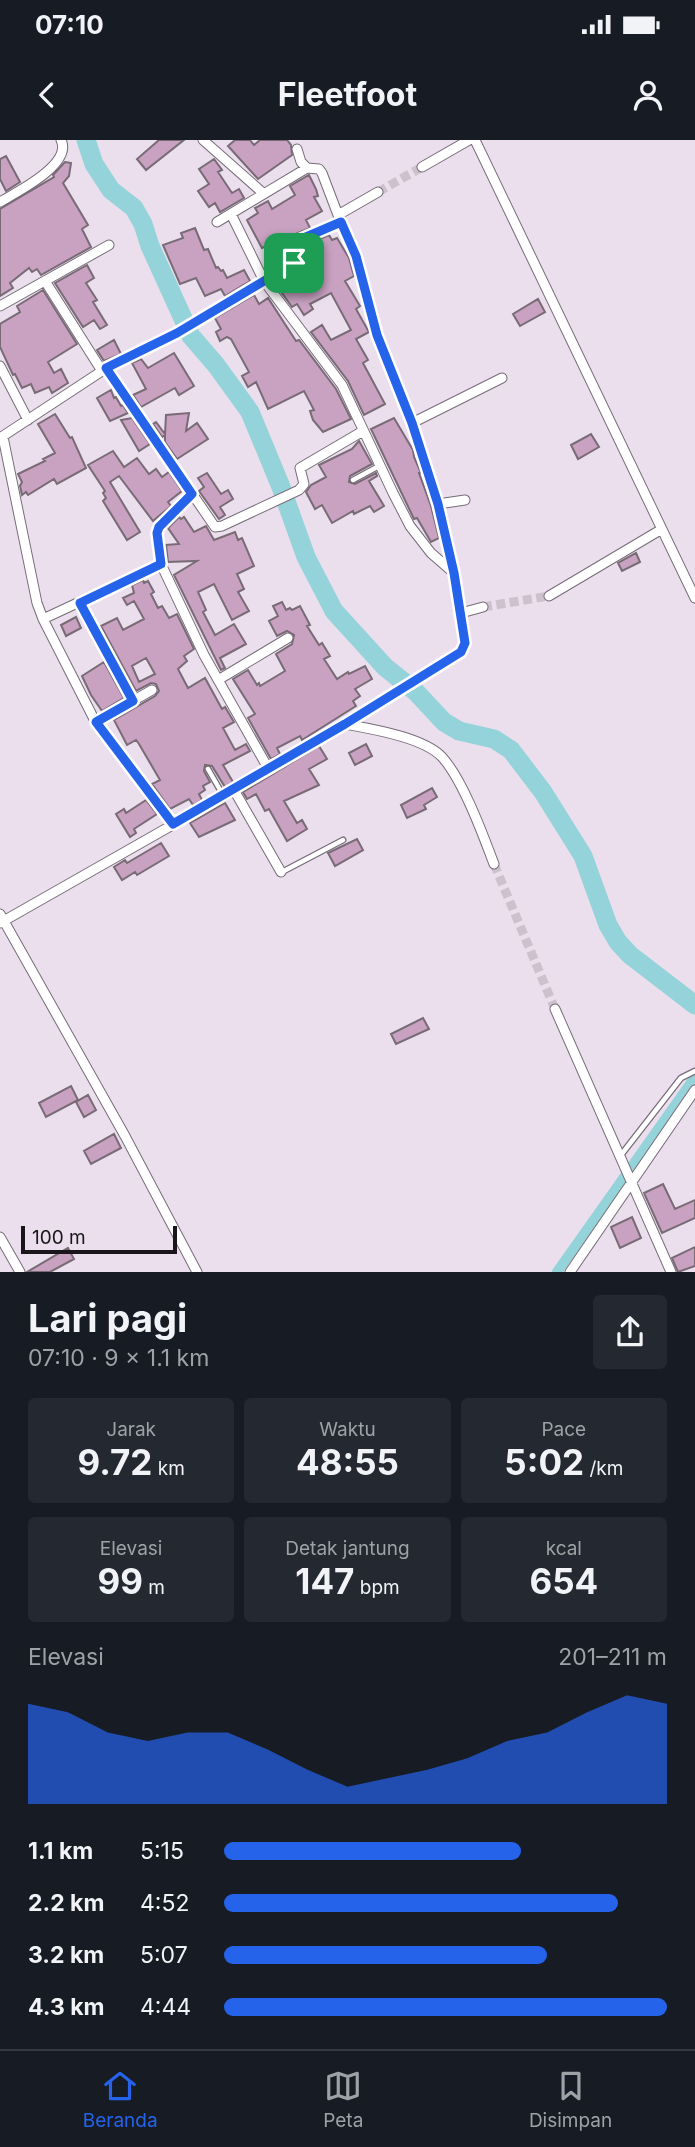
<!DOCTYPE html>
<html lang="id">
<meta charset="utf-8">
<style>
:root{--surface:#171b24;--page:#242831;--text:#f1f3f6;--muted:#9ea1a6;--line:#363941;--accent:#2563eb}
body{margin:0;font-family:Inter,sans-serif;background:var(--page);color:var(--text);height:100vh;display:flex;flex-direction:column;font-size:26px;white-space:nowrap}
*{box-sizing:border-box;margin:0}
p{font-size:23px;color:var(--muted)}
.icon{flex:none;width:38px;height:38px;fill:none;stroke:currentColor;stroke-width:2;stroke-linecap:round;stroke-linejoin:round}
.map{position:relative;height:1132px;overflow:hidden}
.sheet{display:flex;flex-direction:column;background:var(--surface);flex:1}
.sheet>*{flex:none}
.scale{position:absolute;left:21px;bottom:18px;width:156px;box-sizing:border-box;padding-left:7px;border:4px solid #19151a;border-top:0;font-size:19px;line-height:24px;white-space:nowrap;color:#19151a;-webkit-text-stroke:5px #ebdfed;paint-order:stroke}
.pin{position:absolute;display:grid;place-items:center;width:60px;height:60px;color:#fff;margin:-30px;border-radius:14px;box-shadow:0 4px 10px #0006}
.round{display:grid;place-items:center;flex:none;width:74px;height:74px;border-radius:7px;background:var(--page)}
.head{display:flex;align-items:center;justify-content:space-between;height:119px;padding:0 28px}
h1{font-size:38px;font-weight:700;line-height:52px}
.figures{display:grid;grid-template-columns:repeat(3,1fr);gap:10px;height:119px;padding:7px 28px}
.figures div{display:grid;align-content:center;border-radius:7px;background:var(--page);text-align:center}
.figures b{font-size:35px;font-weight:700}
.figures small{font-size:19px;font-weight:400}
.figures p{font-size:19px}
.chart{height:196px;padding:14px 28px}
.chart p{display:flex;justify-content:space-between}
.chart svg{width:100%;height:126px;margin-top:7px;fill:var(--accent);opacity:.7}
ul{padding:0 28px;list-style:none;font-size:23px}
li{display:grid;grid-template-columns:112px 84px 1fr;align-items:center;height:52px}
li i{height:18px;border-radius:9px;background:var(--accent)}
.status{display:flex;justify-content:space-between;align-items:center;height:49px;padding:0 35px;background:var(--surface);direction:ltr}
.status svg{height:19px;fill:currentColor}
header{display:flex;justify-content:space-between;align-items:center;height:91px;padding:0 28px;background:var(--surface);font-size:32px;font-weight:700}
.menu{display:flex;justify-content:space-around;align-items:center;height:98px;border-top:2px solid var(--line);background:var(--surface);font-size:19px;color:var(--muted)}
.menu a{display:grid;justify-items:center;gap:4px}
.menu .current{color:var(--accent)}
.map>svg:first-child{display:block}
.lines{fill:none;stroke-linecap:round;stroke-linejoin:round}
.canal{stroke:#95d3da;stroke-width:10}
.river{stroke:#95d3da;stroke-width:19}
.building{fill:#c9a2c2;stroke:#786b76;stroke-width:2;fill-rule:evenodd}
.minor-tunnel{stroke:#ccc1cd;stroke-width:9;stroke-dasharray:9 4.5;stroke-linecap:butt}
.service-casing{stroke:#766c78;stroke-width:7}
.minor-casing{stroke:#766c78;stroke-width:11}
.service{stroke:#fff;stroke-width:4.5}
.minor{stroke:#fff;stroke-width:9}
.route-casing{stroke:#fff;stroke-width:14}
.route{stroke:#2563eb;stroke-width:9}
</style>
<div class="status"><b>07:10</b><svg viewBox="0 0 49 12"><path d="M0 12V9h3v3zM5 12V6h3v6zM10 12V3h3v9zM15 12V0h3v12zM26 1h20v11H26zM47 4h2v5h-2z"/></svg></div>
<header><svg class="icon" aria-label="back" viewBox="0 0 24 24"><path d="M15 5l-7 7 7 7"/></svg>Fleetfoot<svg class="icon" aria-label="person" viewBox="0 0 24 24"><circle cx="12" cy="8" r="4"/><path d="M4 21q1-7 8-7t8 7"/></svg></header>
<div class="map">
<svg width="695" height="1132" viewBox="0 0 695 1132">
<rect width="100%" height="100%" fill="#ebdfed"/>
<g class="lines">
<!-- canal -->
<path class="canal" d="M557 1132 695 937"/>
<!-- river -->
<path class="river" d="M86 0 94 24 111 50 134 68 143 84 150 106 191 196 216 225 250 272 281 347 306 417 334 471 385 527 415 551 444 582 459 591 494 599 511 610 543 652 583 716 608 785 618 802 630 815 695 865"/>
</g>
<!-- building -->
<path class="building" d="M159 0H184L146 30 137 19Z
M235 0H250L254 5 260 0H287L291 5 292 15 258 39 228 6Z
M6 16 20 42 6 51 0 39V19Z
M214 19 222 30 218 32 232 53 239 49 244 58 220 72 215 63 209 67 198 51 209 44 199 29Z
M65 22 71 23 69 36 63 43 88 85 82 89 91 107 41 135 37 129 32 132 29 128 10 143 13 148 0 156V69L54 37 53 35Z
M309 35 316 49 318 56 314 57 322 71 306 80 310 88 284 99 283 96 262 108 247 80 258 73 255 68 268 61 272 69 295 55 290 46Z
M195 88 204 110 208 109 216 128 218 127 221 131 223 130 227 138 244 130 250 141 225 156 221 149 205 156 196 138 180 144 163 105 183 98 181 93Z
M329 95 332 100 337 98 349 118 354 136 345 141 360 166 356 169 369 192 356 199 368 220 363 223 385 264 364 275 348 241 311 192 322 185 331 200 351 190 331 153 310 164 313 169 304 175 297 164 292 167 277 146 286 140 284 137 300 126V120L295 109Z
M87 125 94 138 86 143 97 160 93 162 107 185 100 189 94 180 83 187 55 143Z
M43 150 77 204 48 222 54 233 61 229 68 243 52 253 49 247 35 253 31 244 22 248 15 234 13 235 0 207V184L20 172 17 166Z
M254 155 259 164 268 158 296 201 299 200 336 249 351 279 323 292 313 280 310 271 314 270 304 251 268 269 256 242 248 247 242 236 249 232 231 199 227 197 220 201 216 192 221 189 215 178Z
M538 159 545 172 520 186 513 174Z
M114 200 121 214 104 221 97 210Z
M174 213 194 246 179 255 175 248 141 267 133 255 146 249 132 223 141 219 148 228Z
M111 250 114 258 116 257 121 266 123 265 128 273 110 281 97 258Z
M189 273 186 291 197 283 208 299 177 319 165 302V295L162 297 153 284 156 282 165 294 166 275Z
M55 274 70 298 72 297 86 328 57 344 54 339 28 355 26 352 22 355 20 346 22 342 18 334 45 321 43 319 55 313 38 284Z
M132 278 150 304 139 311 121 280Z
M394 278 413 310 414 317 421 333H419L431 366 439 398 431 402 417 378 414 379 371 289Z
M591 294 599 307 578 319 571 305Z
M359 301 372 324 350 336 349 342 355 344 376 333 377 336 369 341 384 366 374 372 370 366 354 374 353 371 332 383 322 365 315 369 306 352 311 345 326 337 319 325 352 309Z
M113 311 124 327 137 318 149 334 156 329 162 337 169 332 182 351 168 362 171 366 153 381 119 336 110 342 140 392 127 400 103 361 106 358 103 353 105 351 88 325Z
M207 333 221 354 228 350 233 359 220 367 225 375 219 379 199 351 204 347 198 338Z
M179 377 181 379 184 377 194 392 206 386 214 400 235 392 238 400 242 398 254 426 237 434 244 449 238 452 249 471 232 480 214 444 198 452 206 470 203 472 215 495 234 484 246 504 220 518 225 528 221 530 174 435 197 421 168 422 166 405 179 404 168 388Z
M636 413 640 422 622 431 618 423Z
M143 440 144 443 148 441 154 452 151 454 158 468 162 466 169 478 177 474 194 509 184 516 187 521 178 529 188 548 205 538 222 569 225 567 234 582 223 588 235 610 246 604 250 611 223 625 233 642 225 647 212 626 205 625 204 631 210 642 203 646 205 650 199 654 202 660 193 665 189 659 170 669 152 644 160 640 139 604 136 600 127 605 114 580 155 556 159 551 156 544 151 543 136 551 101 486 117 478 123 490 144 479 134 461 127 465 123 458 134 453 132 445ZM146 518 155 534 139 542 132 526Z
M282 462 286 470 290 468 292 470 300 466 310 485 307 486 319 505 322 503 330 516 324 519 337 539 348 532 349 534 365 526 372 539 355 549 360 556 353 561 356 566 302 600 300 596 277 608 280 614 271 619 248 578 255 574 233 539 248 530 257 545 259 543 260 546 285 531 276 514 292 504 294 495 287 491 277 496 269 481 278 476 273 466Z
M76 477 81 488 66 496 61 485Z
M104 522 124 558 102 571 91 555 82 536Z
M366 604 372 616 355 625 349 613Z
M319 606 327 619 309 629 319 645 284 661 297 683 302 680 307 689 287 701 269 669 265 671 256 654 247 659 243 652Z
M432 648 437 657 424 665 426 669 407 678 401 665Z
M146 660 157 674 134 689 136 693 130 697 116 674 124 669 126 673Z
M225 663 235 680 199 697 190 683Z
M357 699 363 710 335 726 328 713Z
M161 703 169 716 137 735 135 732 122 740 114 727 125 720 127 723Z
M423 878 429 889 396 904 391 894Z
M71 946 78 960 46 977 39 963Z
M88 955 96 970 84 977 76 962Z
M114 994 121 1008 91 1024 84 1011Z
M663 1044 675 1069 695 1060V1078L662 1093 644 1053Z
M632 1077 641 1098 620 1108 611 1087Z
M695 1107V1126L678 1132 672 1118Z
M68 1108 74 1119 50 1132H27Z"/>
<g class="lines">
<!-- minor-tunnel -->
<path class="minor-tunnel" d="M378 52 422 27
M483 467 549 456
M494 724 555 869"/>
<defs>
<path id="service" d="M353 340 379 326
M208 629 223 655
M282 732 343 700
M621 1015 681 938 695 931"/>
<path id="minor" d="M203 0 263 53
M475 0 695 458
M297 9 301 22 307 28
M422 27 469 0
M378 52 338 75 356 116 377 195 412 283 438 364 454 433
M0 62C17 52 73 24 61 0
M231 74 264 141 342 245 393 353 410 386 431 413 454 433 461 473 483 467
M217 82 307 28 319 29 322 33 338 75
M45 141 102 231
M0 166 109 105
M0 226 28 280
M106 228 215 387 222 386 299 350 304 344 300 328 363 291
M412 283 502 238
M3 297 37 463 43 479 95 581 173 684
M0 298 102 231 177 193 294 123 285 106 341 82
M192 354 159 387 157 393 161 424 204 515 268 628
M438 364 465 360
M549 456 662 389
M80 462 133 561
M43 479 161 424
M218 540 288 498
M96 582 152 550
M345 584C371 589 423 597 442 617 463 640 483 695 494 724
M234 650 281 732
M0 774 125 996 197 1132
M0 783 234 650 461 512 465 503 461 473
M555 869 671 1132
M0 1097 20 1132
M570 1132 695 950"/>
</defs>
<!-- service casing -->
<use href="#service" class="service-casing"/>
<!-- minor casing -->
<use href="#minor" class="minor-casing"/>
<!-- service -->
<use href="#service" class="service"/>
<!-- minor -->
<use href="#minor" class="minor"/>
</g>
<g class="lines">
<defs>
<path id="route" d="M341 82 356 116 377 195 412 283 438 364 454 433 465 503 461 512 345 584 173 684 96 582 133 561 80 463 161 424 157 393 159 387 192 354 106 228 177 193 294 123 285 106Z"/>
</defs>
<!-- route casing -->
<use href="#route" class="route-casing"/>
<!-- route -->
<use href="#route" class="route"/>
</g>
</svg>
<div class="scale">100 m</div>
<div class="pin" style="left:294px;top:123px;background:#1e9e55"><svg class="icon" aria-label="arrive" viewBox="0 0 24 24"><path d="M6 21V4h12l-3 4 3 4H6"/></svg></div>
</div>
<section class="sheet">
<div class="head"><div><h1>Lari pagi</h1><p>07:10 · 9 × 1.1 km</p></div><a class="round"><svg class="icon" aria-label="share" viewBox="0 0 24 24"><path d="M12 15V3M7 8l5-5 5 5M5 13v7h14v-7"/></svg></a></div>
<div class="figures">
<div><p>Jarak</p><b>9.72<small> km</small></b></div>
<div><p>Waktu</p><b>48:55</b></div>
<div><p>Pace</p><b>5:02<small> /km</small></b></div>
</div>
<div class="figures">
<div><p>Elevasi</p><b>99<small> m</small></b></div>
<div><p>Detak jantung</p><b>147<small> bpm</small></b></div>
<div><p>kcal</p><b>654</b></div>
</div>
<div class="chart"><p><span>Elevasi</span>201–211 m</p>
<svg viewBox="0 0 160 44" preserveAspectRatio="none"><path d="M0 44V9L10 12L20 19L30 22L40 19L50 19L60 25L70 32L80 38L90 35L100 32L110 28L120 22L130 19L140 12L150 6L160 9V44z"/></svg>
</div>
<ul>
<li><b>1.1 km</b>5:15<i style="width:67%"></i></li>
<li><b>2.2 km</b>4:52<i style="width:89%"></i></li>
<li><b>3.2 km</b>5:07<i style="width:73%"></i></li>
<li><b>4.3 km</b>4:44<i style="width:100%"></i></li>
</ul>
</section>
<nav class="menu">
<a class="current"><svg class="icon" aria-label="home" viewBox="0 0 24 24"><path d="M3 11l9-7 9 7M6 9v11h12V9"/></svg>Beranda</a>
<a><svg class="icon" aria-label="map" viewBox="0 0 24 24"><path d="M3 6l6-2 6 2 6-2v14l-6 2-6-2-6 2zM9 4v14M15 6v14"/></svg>Peta</a>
<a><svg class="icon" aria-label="saved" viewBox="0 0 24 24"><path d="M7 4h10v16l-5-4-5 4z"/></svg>Disimpan</a>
</nav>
